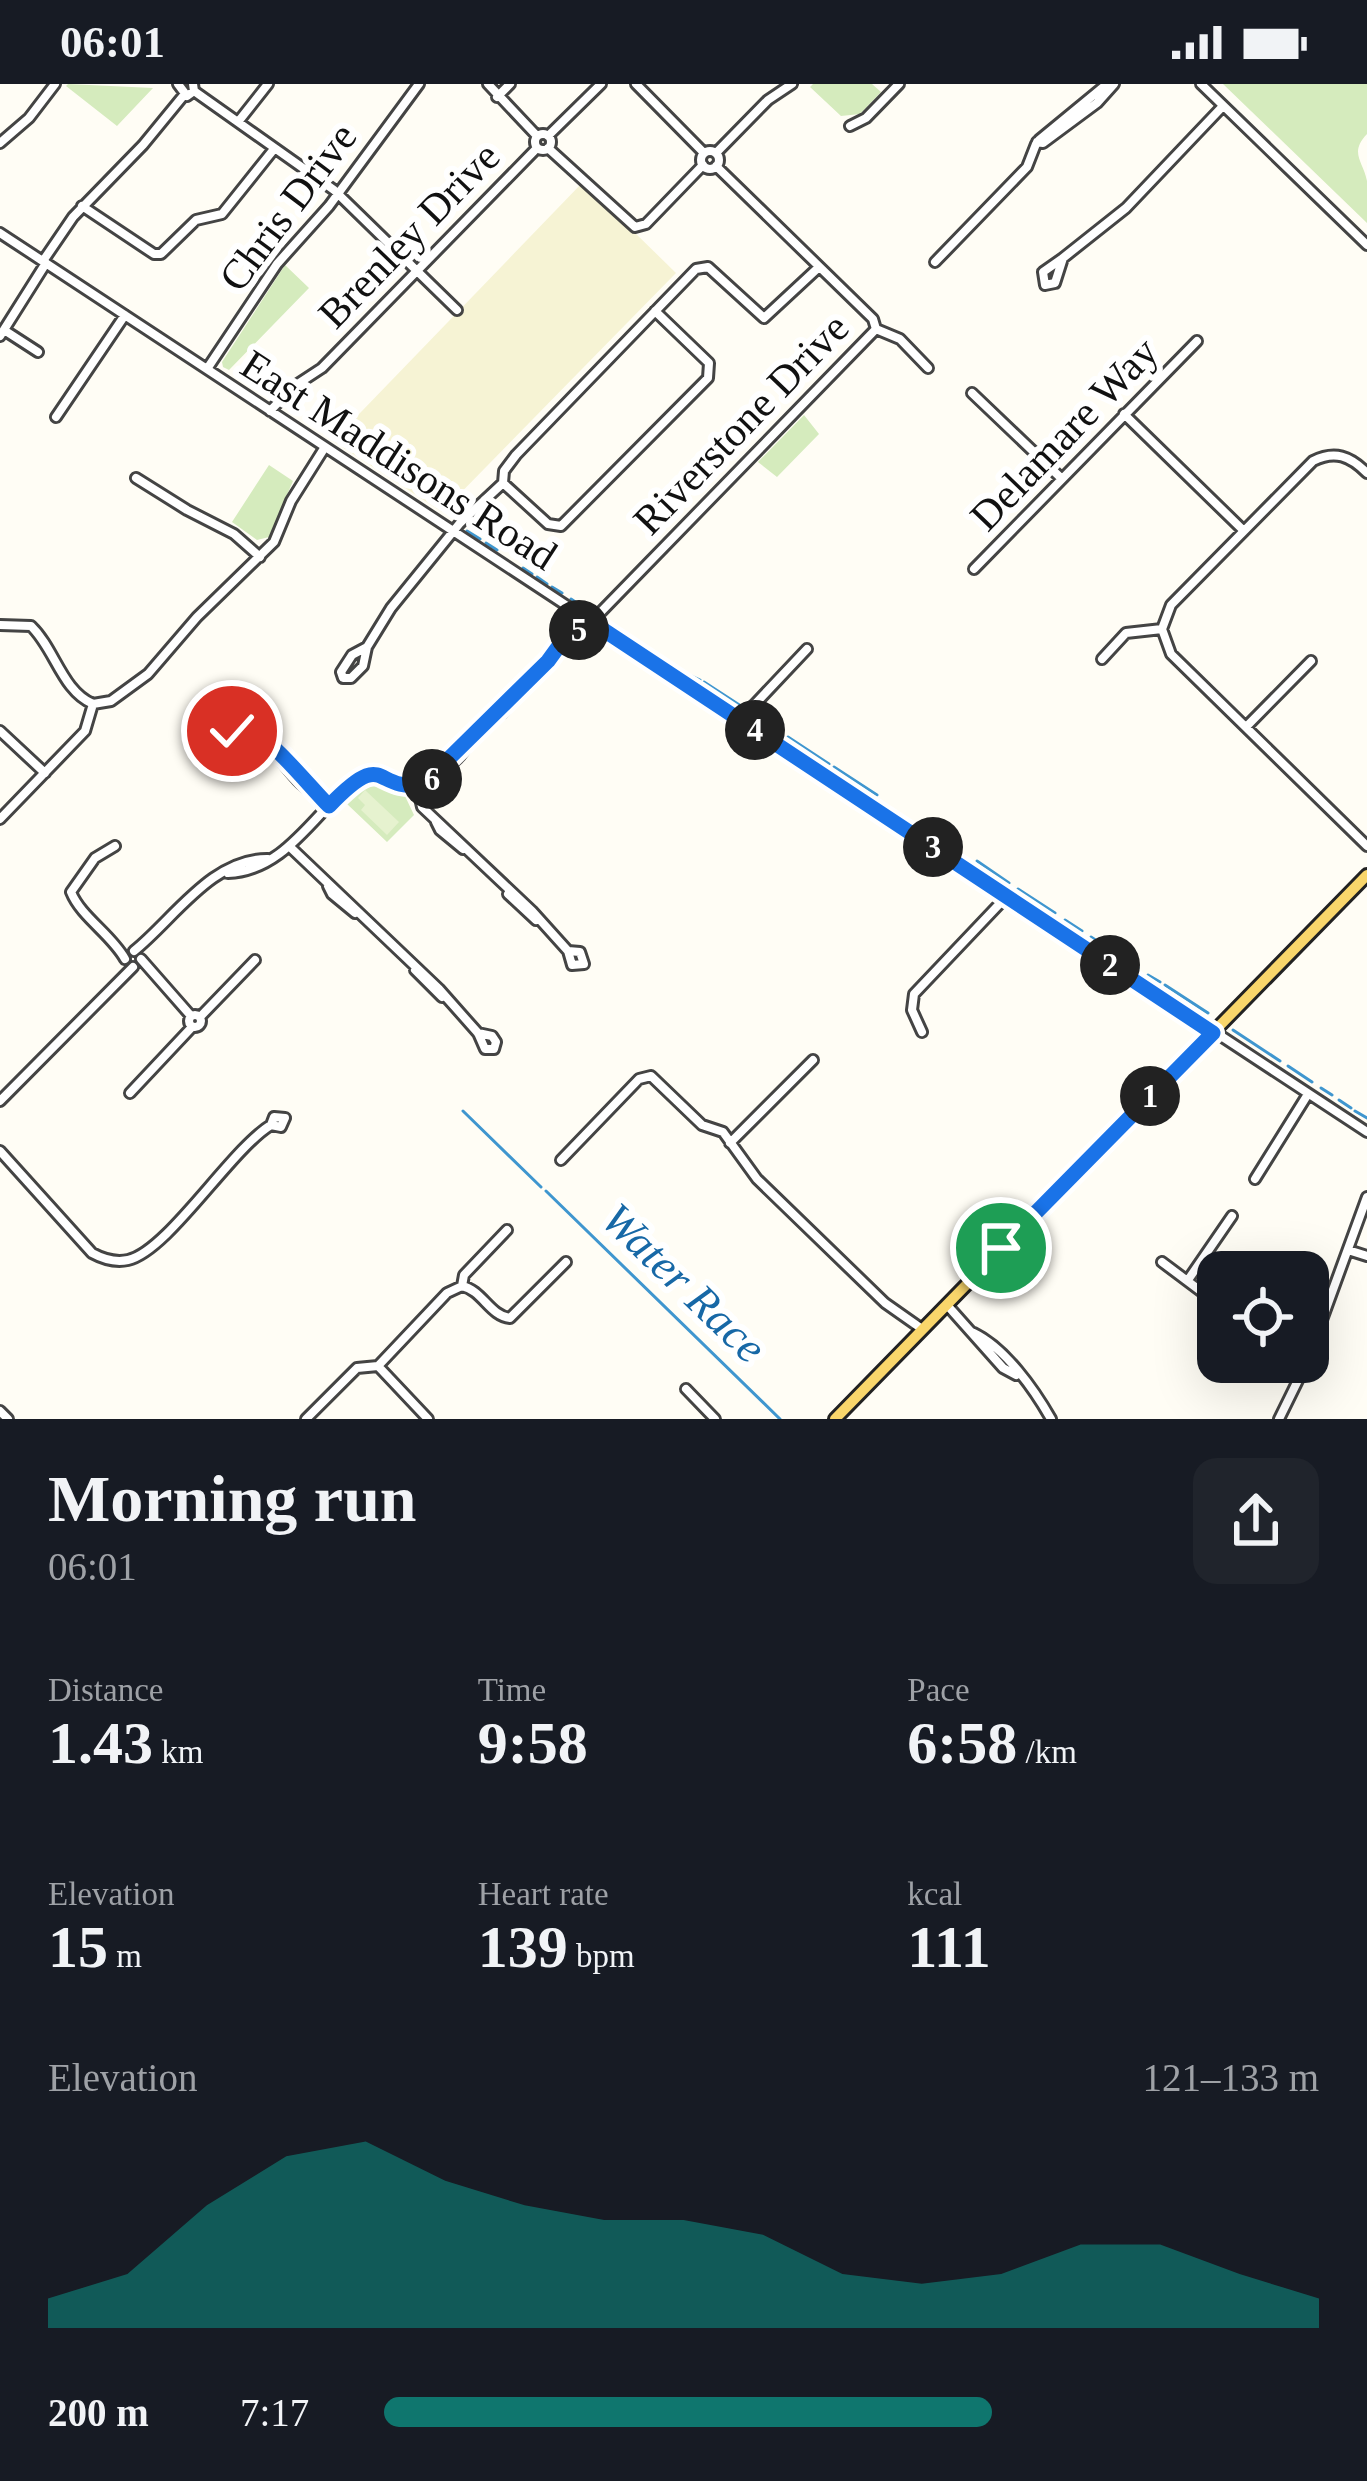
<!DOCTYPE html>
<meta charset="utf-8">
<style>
:root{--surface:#171b24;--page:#20242c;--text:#f1f3f6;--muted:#9ea1a6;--accent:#0f766e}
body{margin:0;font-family:"Times New Roman",serif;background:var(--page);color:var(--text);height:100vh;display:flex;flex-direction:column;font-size:45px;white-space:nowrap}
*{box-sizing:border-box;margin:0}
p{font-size:39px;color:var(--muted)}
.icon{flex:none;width:66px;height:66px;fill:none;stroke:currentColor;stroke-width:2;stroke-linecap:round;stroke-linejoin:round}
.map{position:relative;height:1335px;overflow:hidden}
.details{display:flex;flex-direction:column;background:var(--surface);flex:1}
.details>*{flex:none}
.tools{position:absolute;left:1197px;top:1167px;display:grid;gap:24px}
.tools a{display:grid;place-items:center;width:132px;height:132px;border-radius:24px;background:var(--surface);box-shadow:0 12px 48px #0002;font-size:60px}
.pin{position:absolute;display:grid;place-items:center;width:102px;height:102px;color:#fff;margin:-51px;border:6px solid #fff;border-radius:50%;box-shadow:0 3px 12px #0007}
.km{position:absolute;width:60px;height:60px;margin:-30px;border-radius:50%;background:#222;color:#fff;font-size:33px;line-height:60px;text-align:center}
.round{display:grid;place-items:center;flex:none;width:126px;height:126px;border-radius:24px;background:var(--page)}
.overview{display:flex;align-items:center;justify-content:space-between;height:204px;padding:0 48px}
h1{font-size:66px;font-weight:700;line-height:90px}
.figures{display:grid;grid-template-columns:repeat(3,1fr);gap:18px;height:204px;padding:12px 48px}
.figures div{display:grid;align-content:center}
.figures b{font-size:60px;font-weight:700}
.figures small{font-size:33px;font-weight:400}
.figures p{font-size:33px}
.chart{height:336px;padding:24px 48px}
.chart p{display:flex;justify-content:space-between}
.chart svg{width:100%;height:216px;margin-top:12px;fill:var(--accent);opacity:.7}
ul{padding:0 48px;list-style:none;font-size:39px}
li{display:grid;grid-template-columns:192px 144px 1fr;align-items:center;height:90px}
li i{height:30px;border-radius:15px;background:var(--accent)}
.status{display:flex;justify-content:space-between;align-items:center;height:84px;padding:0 60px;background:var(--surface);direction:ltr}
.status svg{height:33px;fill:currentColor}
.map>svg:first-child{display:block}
.farmland{fill:#f6f3d4}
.green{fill:#d5ebbd}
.pitch{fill:#e6f2cf}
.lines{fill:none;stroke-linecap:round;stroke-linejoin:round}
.stream{stroke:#3f96cf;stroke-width:3}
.minor-casing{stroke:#444;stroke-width:14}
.major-casing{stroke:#222;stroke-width:16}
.minor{stroke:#fff;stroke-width:8}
.major{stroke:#f9d66b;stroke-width:10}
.route-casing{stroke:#fff;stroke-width:24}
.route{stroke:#1a73e8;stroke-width:15}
.labels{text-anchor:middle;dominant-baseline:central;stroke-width:12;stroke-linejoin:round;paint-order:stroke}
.street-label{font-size:42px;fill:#111;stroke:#fff}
.water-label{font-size:45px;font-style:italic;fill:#1768a6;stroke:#fff}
</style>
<div class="status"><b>06:01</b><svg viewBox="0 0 49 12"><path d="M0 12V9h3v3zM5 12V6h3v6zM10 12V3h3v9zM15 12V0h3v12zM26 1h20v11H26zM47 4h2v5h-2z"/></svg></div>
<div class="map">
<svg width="1367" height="1335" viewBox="0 0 1367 1335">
<rect width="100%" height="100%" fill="#fffdf5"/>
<!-- farmland -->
<path class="farmland" d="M583 98 676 189 442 428 333 357Z"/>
<!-- green -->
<path class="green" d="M68 0 153 4 117 42 66 2Z
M813 0H872L881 8 860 30 841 32 810 3Z
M1223 0H1367V50C1349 69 1363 77 1367 97 1367 110 1367 126 1367 139Z
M285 181 309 204 229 286 223 283 222 278Z
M804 331 819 350 777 393 758 378Z
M269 381 293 397 269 453 257 456 232 438Z
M373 700 405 712 414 731 387 758 346 719 363 702Z"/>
<!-- pitch -->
<path class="pitch" d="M365 706 399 738 387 751 361 726 365 721 358 714Z"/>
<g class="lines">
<!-- stream -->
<path class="stream" d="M467 447 480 455
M486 459 497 466
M523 484 532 490
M537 493 547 500
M552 503 562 509
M571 515 584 524
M685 589 700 596
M704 598 744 624
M751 629 770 641
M774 644 780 648
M788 653 829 680
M834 683 877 711
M977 777 1009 799
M1018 805 1055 829
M1065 836 1082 847
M1091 853 1138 884
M1148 891 1160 898
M1165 901 1208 929
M1233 946 1280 977
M1288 982 1312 998
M1321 1004 1332 1011
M1339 1016 1351 1024
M463 1027 541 1103
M1355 1027 1367 1034
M546 1107 780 1335"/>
<defs>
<path id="minor" d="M178 0 187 12 194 7 193 0
M488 0 537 52
M636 0 704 69
M1201 0 1367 161
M194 7 334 106 457 226
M497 13 510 0
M238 38 268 0
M850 42 866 34 899 0
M535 58a8 8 0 1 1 16 0a8 8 0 1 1-16 0Z
M548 52 601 0
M1039 56 1107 0
M1037 58 1043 59 1097 19 1114 0
M0 59 29 34 55 0
M548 64 635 143 646 140 703 81
M701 76a9 9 0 1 1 18 0a9 9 0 1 1-18 0Z
M716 69 768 16 792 0
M82 122 154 170H161L196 136 222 130 274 65
M0 149 1367 1048
M1063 174 1043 188 1045 201 1055 199 1063 174 1126 124 1223 22
M43 177 73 133 143 61 184 11
M935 178 1027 83 1036 60
M876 245 900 255 928 284
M4 246 38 268
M0 252 46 179
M207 285 277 180 329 122 419 0
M972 309 1061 394
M270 327 293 303 322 284 537 64
M1124 330 1244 447
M56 333 125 231
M1367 389C1350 372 1335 366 1313 377L1171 521 1162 545 1171 570 1367 762
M136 394 187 426 234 450 260 473
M503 399 548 440 561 442 708 294 709 279 655 227
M974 485 1197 257
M0 541 31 542C55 565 62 607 93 620
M367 563 352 571 341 588 343 594H351L363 582 367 563 391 524 460 439 503 399 504 387 516 371 696 185 708 183 764 234 819 183
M1102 575 1126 549 1162 545
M550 576 570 560 574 551
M93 620 111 617 148 590 197 533 274 458 291 417 325 363
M495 632 502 629 522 605
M740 636 807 565
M1246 643 1311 577
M0 647 45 689
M202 679 229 650 247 645C278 662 291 700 321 714
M292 685 320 711
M439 688 443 679 548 577 564 555 595 534 876 245 873 235 716 82
M417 701 422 723 532 827 568 867 572 881 584 880 580 868 568 867
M0 735 85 647 93 620
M436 738 440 746 463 765
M115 762 95 774 71 808C81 833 111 850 125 875
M289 762 439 905 478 949 485 965H494L496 958 492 952 478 949
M228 789C287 787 317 724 360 692 399 680 396 718 442 687 453 679 462 672 468 659
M328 802 332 810 355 829
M508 810 536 836
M134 867C173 836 212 774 268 775
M141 875 191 932
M415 886 442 913
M189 937a6 6 0 1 1 12 0a6 6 0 1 1-12 0Z
M200 933 255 876
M922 948 912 926 914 910 1007 812
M130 1009 192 943
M0 1017 133 883
M730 1059 813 976
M0 1067 92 1169C103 1175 114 1179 128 1176 168 1167 231 1065 271 1041L274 1033 285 1034 281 1043 271 1041
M561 1076 639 995 651 992 702 1041 723 1048 757 1095 885 1219 922 1245
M1255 1095 1308 1010
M1348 1166 1367 1172
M1162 1178 1218 1220
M1188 1196 1232 1132
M462 1202C482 1206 490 1232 510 1234L566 1178
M947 1221 1003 1284 1016 1291
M974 1249C1005 1264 1034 1305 1051 1335
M1308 1274 1367 1113
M378 1282 447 1209 462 1202 464 1191 507 1146
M378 1282 428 1335
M686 1305 715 1335
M0 1327 8 1335
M306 1335 357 1284 378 1282
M1279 1335 1307 1278"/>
<path id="major" d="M835 1335 1367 791"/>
</defs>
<!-- minor casing -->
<use href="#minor" class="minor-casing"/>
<!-- major casing -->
<use href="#major" class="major-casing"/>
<!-- minor -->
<use href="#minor" class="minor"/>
<!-- major -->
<use href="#major" class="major"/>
</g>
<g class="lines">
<defs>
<path id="route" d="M232 647C241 645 243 643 252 647 273 657 312 705 329 722 388 661 372 709 423 700L548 577 564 555 590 537 1213 949 1001 1164"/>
</defs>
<!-- route casing -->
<use href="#route" class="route-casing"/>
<!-- route -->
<use href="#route" class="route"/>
</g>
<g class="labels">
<!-- street labels -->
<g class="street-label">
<text transform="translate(288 123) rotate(-53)">Chris Drive</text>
<text transform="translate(409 151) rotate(-46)">Brenley Drive</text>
<text transform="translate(741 340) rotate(-46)">Riverstone Drive</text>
<text transform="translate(1064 350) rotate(-46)">Delamare Way</text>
<text transform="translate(399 376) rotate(33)">East Maddisons Road</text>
</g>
<!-- water labels -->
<g class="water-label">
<text transform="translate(684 1199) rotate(44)">Water Race</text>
</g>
</g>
</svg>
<div class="tools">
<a><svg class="icon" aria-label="locate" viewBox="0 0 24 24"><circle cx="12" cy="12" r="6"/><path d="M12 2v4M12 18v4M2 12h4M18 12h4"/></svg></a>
</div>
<div class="pin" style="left:1001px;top:1164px;background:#1e9e55"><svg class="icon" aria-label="arrive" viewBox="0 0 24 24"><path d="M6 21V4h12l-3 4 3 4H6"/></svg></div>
<div class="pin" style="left:232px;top:647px;background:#d93025"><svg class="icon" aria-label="check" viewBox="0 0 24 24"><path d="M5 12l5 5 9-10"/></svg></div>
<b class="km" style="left:1150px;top:1012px">1</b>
<b class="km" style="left:1110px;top:881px">2</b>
<b class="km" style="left:933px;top:763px">3</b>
<b class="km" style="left:755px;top:646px">4</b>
<b class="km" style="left:579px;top:546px">5</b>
<b class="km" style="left:432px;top:695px">6</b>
</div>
<section class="details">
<div class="overview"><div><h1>Morning run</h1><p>06:01</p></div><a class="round"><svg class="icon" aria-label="share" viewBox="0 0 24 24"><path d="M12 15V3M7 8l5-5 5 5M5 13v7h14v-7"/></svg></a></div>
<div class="figures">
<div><p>Distance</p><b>1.43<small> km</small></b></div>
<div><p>Time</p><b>9:58</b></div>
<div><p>Pace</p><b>6:58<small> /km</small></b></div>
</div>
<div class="figures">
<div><p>Elevation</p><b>15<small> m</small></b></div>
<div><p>Heart rate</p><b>139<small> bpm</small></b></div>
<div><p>kcal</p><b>111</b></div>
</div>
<div class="chart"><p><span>Elevation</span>121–133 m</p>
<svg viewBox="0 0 160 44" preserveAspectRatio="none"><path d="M0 44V38L10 33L20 19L30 9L40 6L50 14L60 19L70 22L80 22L90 25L100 33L110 35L120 33L130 27L140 27L150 33L160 38V44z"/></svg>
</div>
<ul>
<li><b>200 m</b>7:17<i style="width:65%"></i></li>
</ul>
</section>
